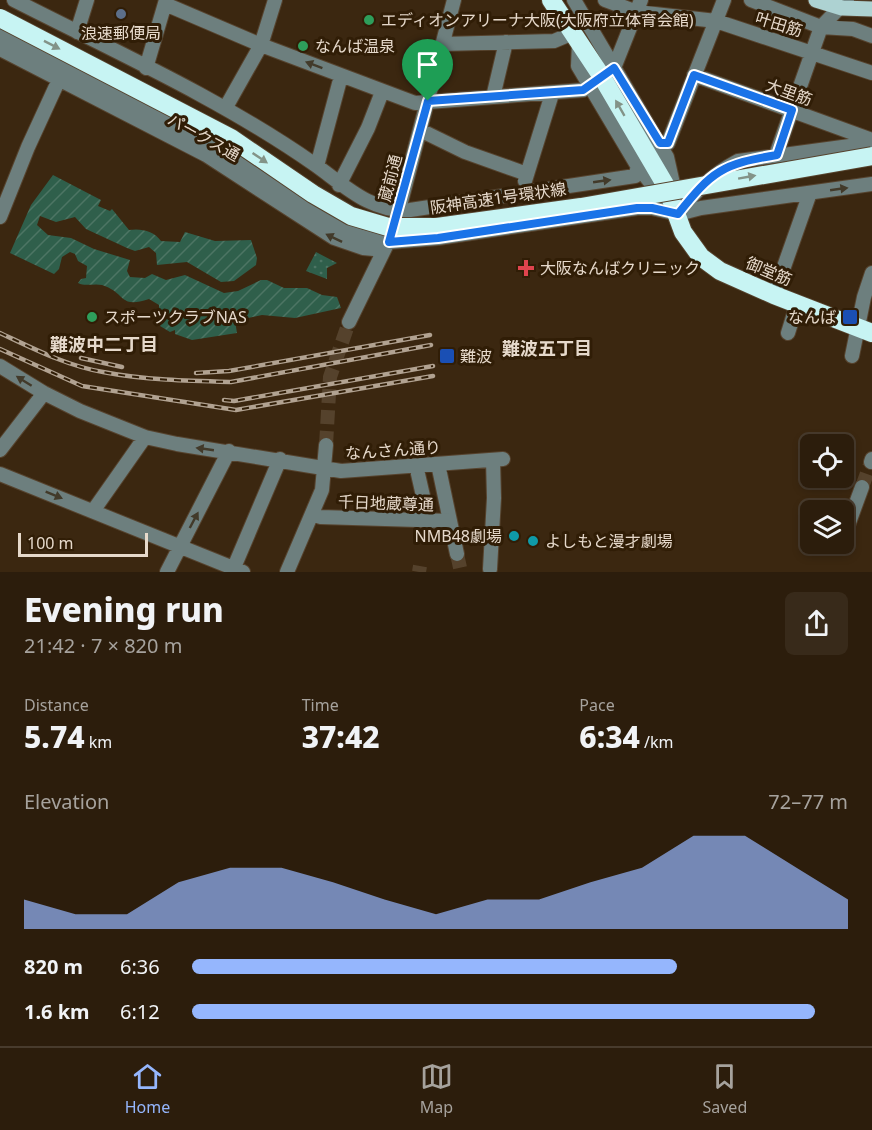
<!DOCTYPE html>
<meta charset="utf-8">
<style>
:root{--surface:#2c1d0c;--page:#382a1a;--text:#f1f3f6;--muted:#a6a29d;--line:#483b2d;--accent:#95b6fd}
body{margin:0;font-family:"Noto Sans","Noto Sans JP",sans-serif;background:var(--page);color:var(--text);height:100vh;display:flex;flex-direction:column;font-size:22px;white-space:nowrap}
*{box-sizing:border-box;margin:0}
p{font-size:20px;color:var(--muted)}
.icon{flex:none;width:33px;height:33px;fill:none;stroke:currentColor;stroke-width:2;stroke-linecap:round;stroke-linejoin:round}
.map{position:relative;height:572px;overflow:hidden}
.sheet{display:flex;flex-direction:column;background:var(--surface);flex:1}
.sheet>*{flex:none}
.tools{position:absolute;left:800px;top:434px;display:grid;gap:12px}
.tools a{display:grid;place-items:center;width:54px;height:54px;border-radius:9px;background:var(--surface);box-shadow:0 3px 9px #0003,0 0 0 2px var(--line);font-size:30px}
.scale{position:absolute;left:18px;bottom:15px;width:130px;box-sizing:border-box;padding-left:6px;border:3px solid #e6d9cb;border-top:0;font-size:16px;line-height:21px;white-space:nowrap;color:#e6d9cb;-webkit-text-stroke:4px #301d06;paint-order:stroke}
.pin{position:absolute;display:grid;place-items:center;width:51px;height:51px;color:#fff;margin:-62px -26px;border-radius:50% 50% 50% 0;rotate:-45deg;box-shadow:0 0 6px #0007}
.pin .icon{rotate:45deg}
.round{display:grid;place-items:center;flex:none;width:63px;height:63px;border-radius:9px;background:var(--page)}
.overview{display:flex;align-items:center;justify-content:space-between;height:102px;padding:0 24px}
h1{font-size:33px;font-weight:800;line-height:45px}
.figures{display:grid;grid-template-columns:repeat(3,1fr);gap:9px;height:102px;padding:6px 24px}
.figures div{display:grid;align-content:center}
.figures b{font-size:30px;font-weight:800}
.figures small{font-size:16px;font-weight:400}
.figures p{font-size:16px}
.chart{height:168px;padding:12px 24px}
.chart p{display:flex;justify-content:space-between}
.chart svg{width:100%;height:108px;margin-top:6px;fill:var(--accent);opacity:.7}
ul{padding:0 24px;list-style:none;font-size:20px}
li{display:grid;grid-template-columns:96px 72px 1fr;align-items:center;height:45px}
li i{height:15px;border-radius:8px;background:var(--accent)}
.menu{display:flex;justify-content:space-around;align-items:center;height:84px;border-top:2px solid var(--line);background:var(--surface);font-size:16px;color:var(--muted)}
.menu a{display:grid;justify-items:center;gap:3px}
.menu .active{color:var(--accent)}
.map>svg:first-child{display:block}
.grass{fill:url(#grass-dots)}
.garden{fill:url(#garden-furrows)}
.lines{fill:none;stroke-linecap:round;stroke-linejoin:round}
.minor-tunnel{stroke:#55422c;stroke-width:14;stroke-dasharray:14 7;stroke-linecap:butt}
.minor-casing{stroke:#56432e;stroke-width:16}
.major-casing{stroke:#56432e;stroke-width:17}
.highway-casing{stroke:#56432e;stroke-width:20}
.minor{stroke:#6d7f7e;stroke-width:14}
.major{stroke:#add2d2;stroke-width:15}
.highway{stroke:#c7f4f3;stroke-width:18}
.rail-casing{stroke:#b1a291;stroke-width:4.5}
.rail{stroke:#301d06;stroke-width:2;stroke-dasharray:7;stroke-linecap:butt}
.highway-bridge-casing{stroke:#56432e;stroke-width:20;stroke-linecap:butt}
.highway-bridge{stroke:#c7f4f3;stroke-width:18}
.oneway{fill:#839388}
.oneway2{fill:#423a2a}
.route-casing{stroke:#fff;stroke-width:12}
.route{stroke:#1a73e8;stroke-width:8}
.service-dot{fill:#5c6f8a;stroke:#301d06;stroke-width:2}
.leisure-dot{fill:#2e9e5b;stroke:#301d06;stroke-width:2}
.health-dot{fill:#e0444e;stroke:#301d06;stroke-width:2}
.transit-dot{fill:#1a4fb4;stroke:#301d06;stroke-width:2}
.culture-dot{fill:#0f9aa8;stroke:#301d06;stroke-width:2}
.labels{text-anchor:middle;dominant-baseline:central;stroke-width:6;stroke-linejoin:round;paint-order:stroke}
.poi-label{font-size:16px;fill:#e6d9cb;stroke:#301d06;text-anchor:start}
.street-label{font-size:16px;fill:#e6d9cb;stroke:#301d06}
.neighbourhood-label{font-size:18px;font-weight:bold;fill:#e6d9cb;stroke:#301d06}
</style>
<div class="map">
<svg width="872" height="572" viewBox="0 0 872 572">
<defs>
<pattern id="grass-dots" width="8" height="8" patternUnits="userSpaceOnUse" patternTransform="scale(1.5)"><rect width="8" height="8" fill="#2f5f4b"/><path d="M2 2h.1M6 6h.1" fill="none" stroke="#4d7564" stroke-width="1.8" stroke-linecap="round"/></pattern>
<pattern id="garden-furrows" width="10" height="10" patternUnits="userSpaceOnUse" patternTransform="scale(1.5)"><rect width="10" height="10" fill="#2f5f4b"/><path d="M-1 1l2-2M0 10L10 0M9 11l2-2" fill="none" stroke="#4d7564"/></pattern>
</defs>
<rect width="100%" height="100%" fill="#3b2710"/>
<!-- grass -->
<path class="grass" d="M316 252 337 263 327 268V279L306 271Z"/>
<!-- garden -->
<path class="garden" d="M53 175 101 200 98 206 110 211 112 209 129 230C141 228 154 231 161 241L180 242 185 232 215 241 251 240 257 258 256 265 234 281 221 282 187 262 157 265 156 253 149 247 135 251 127 248 86 229 75 217 56 222 40 216 37 225 48 235 71 238 94 249 130 260 127 271 130 277 145 278 152 274 166 280 185 275 224 293 238 291 261 280H267L284 288H307L322 295 337 297 341 308 295 318 262 315 235 321 237 333 192 340 175 334V330L170 332 160 326 168 311 159 310V305L149 299C118 309 127 293 102 285 93 283 86 287 78 283L81 279 86 278 87 266 78 261 75 254 70 252 62 257 59 269 54 274 10 253 31 205Z"/>
<g class="lines">
<!-- minor-tunnel -->
<path class="minor-tunnel" d="M326 445 330 377 349 322
M862 487 871 462
M457 554 461 572
M419 572 420 566"/>
<defs>
<path id="minor" d="M14 0C116 52 221 99 314 164 344 185 371 213 410 210L635 176 638 167
M574 0 667 157 676 197
M605 0 637 12 716 21 872 73
M751 0 821 27 853 29 872 36
M165 4 261 45 415 103 583 90 614 68 641 0
M77 32 87 0
M0 36 215 148 320 217 360 236 389 242 438 238 637 208H652L678 214 701 208 872 184
M579 42 578 66 638 167 662 197
M443 44 554 41 573 33
M0 49 206 155 334 238 363 248 374 249 389 242
M146 68 166 0
M694 75 872 140
M493 97 506 42
M226 107 261 45 275 0
M420 130 465 152 527 174
M660 143H668L724 0
M776 155 821 27 847 0
M317 166 341 76
M525 181 552 94
M339 185 368 128 382 92
M678 214C695 191 712 175 738 161L872 143
M0 217 28 147 62 73
M397 217 454 0
M774 295 810 193
M349 322 390 238
M788 333 797 304
M852 356 864 297 872 273
M0 366 44 393 80 411 145 437 177 444 341 471 503 459
M0 450 44 393
M871 462 872 459
M438 464 457 554
M0 474 243 572
M418 474 429 522
M93 511 145 437
M320 517 450 521
M843 539 862 487
M490 569 494 498 493 460
M167 572 229 451
M232 572 280 459
M287 572 322 490 326 445"/>
<path id="major" d="M816 0 842 8 872 9"/>
<path id="highway" d="M551 0 602 77 666 186 683 232 701 257 720 271 774 295 872 333"/>
</defs>
<!-- minor casing -->
<use href="#minor" class="minor-casing"/>
<!-- major casing -->
<use href="#major" class="major-casing"/>
<!-- highway casing -->
<use href="#highway" class="highway-casing"/>
<!-- minor -->
<use href="#minor" class="minor"/>
<!-- major -->
<use href="#major" class="major"/>
<!-- highway -->
<use href="#highway" class="highway"/>
<defs>
<path id="rail" d="M0 333C32 348 67 366 103 372 144 380 189 381 231 382L431 345
M0 349 82 386 236 410 433 376
M81 358 122 367
M196 373 229 371 430 335
M224 400 234 401 433 366"/>
</defs>
<!-- rail casing -->
<use href="#rail" class="rail-casing"/>
<!-- rail -->
<use href="#rail" class="rail"/>
<defs>
<path id="highway-bridge" d="M0 18 231 138 313 194 351 216 388 227H437L581 207 872 156"/>
</defs>
<!-- highway-bridge casing -->
<use href="#highway-bridge" class="highway-bridge-casing"/>
<!-- highway-bridge -->
<use href="#highway-bridge" class="highway-bridge"/>
</g>
<!-- one-way arrows -->
<defs><path id="oneway-solid" d="M-6-.8H1V-3.2L6.5 0L1 3.2V.8H-6Z" transform="scale(1.5)"/></defs>
<g class="oneway">
<use href="#oneway-solid" transform="translate(52 45) rotate(27)"/>
<use href="#oneway-solid" transform="translate(620 108) rotate(-120)"/>
<use href="#oneway-solid" transform="translate(260 158) rotate(34)"/>
<use href="#oneway-solid" transform="translate(747 177) rotate(-10)"/>
</g>
<g class="oneway2">
<use href="#oneway-solid" transform="translate(314 65) rotate(-159)"/>
<use href="#oneway-solid" transform="translate(602 181) rotate(-8)"/>
<use href="#oneway-solid" transform="translate(839 189) rotate(-8)"/>
<use href="#oneway-solid" transform="translate(334 238) rotate(-154)"/>
<use href="#oneway-solid" transform="translate(24 381) rotate(-148)"/>
<use href="#oneway-solid" transform="translate(205 449) rotate(-172)"/>
<use href="#oneway-solid" transform="translate(54 495) rotate(22)"/>
<use href="#oneway-solid" transform="translate(194 520) rotate(-62)"/>
</g>
<g class="lines">
<defs>
<path id="route" d="M614 68 660 143H668L694 75 792 110 777 155C722 164 712 171 678 214L652 208H637L438 238 389 242 428 101 583 90Z"/>
</defs>
<!-- route casing -->
<use href="#route" class="route-casing"/>
<!-- route -->
<use href="#route" class="route"/>
</g>
<!-- markers -->
<circle class="service-dot" cx="121" cy="14" r="6"/>
<g class="leisure-dot">
<circle cx="369" cy="20" r="6"/>
<circle cx="303" cy="46" r="6"/>
<circle cx="92" cy="317" r="6"/>
</g>
<path class="health-dot" d="M523 259h6v6h6v6h-6v6h-6v-6h-6v-6h6z"/>
<g class="transit-dot">
<rect x="842" y="309" width="16" height="16" rx="3"/>
<rect x="439" y="348" width="16" height="16" rx="3"/>
</g>
<g class="culture-dot">
<circle cx="514" cy="536" r="6"/>
<circle cx="533" cy="541" r="6"/>
</g>
<g class="labels">
<!-- poi labels -->
<g class="poi-label">
<text x="381" y="20">エディオンアリーナ大阪(大阪府立体育会館)</text>
<text x="121" y="33" text-anchor="middle">浪速郵便局</text>
<text x="315" y="46">なんば温泉</text>
<text x="540" y="268">大阪なんばクリニック</text>
<text x="104" y="317">スポーツクラブNAS</text>
<text x="836" y="317" text-anchor="end">なんば</text>
<text x="460" y="356">難波</text>
<text x="502" y="536" text-anchor="end">NMB48劇場</text>
<text x="545" y="541">よしもと漫才劇場</text>
</g>
<!-- street labels -->
<g class="street-label">
<text transform="translate(779 24) rotate(17)">叶田筋</text>
<text transform="translate(789 92) rotate(20)">大里筋</text>
<text transform="translate(204 137) rotate(29)">パークス通</text>
<text transform="translate(390 178) rotate(-75)">蔵前通</text>
<text transform="translate(498 198) rotate(-8)">阪神高速1号環状線</text>
<text transform="translate(769 271) rotate(23)">御堂筋</text>
<text transform="translate(393 450) rotate(-4)">なんさん通り</text>
<text transform="translate(386 503) rotate(2)">千日地蔵尊通</text>
</g>
<!-- neighbourhood labels -->
<g class="neighbourhood-label">
<text x="104" y="344">難波中二丁目</text>
<text x="547" y="348">難波五丁目</text>
</g>
</g>
</svg>
<div class="tools">
<a><svg class="icon" aria-label="locate" viewBox="0 0 24 24"><circle cx="12" cy="12" r="6"/><path d="M12 2v4M12 18v4M2 12h4M18 12h4"/></svg></a>
<a><svg class="icon" aria-label="layers" viewBox="0 0 24 24"><path d="M12 4l9 5-9 5-9-5zM3 14l9 5 9-5"/></svg></a>
</div>
<div class="scale">100 m</div>
<div class="pin" style="left:428px;top:101px;background:#1e9e55"><svg class="icon" aria-label="arrive" viewBox="0 0 24 24"><path d="M6 21V4h12l-3 4 3 4H6"/></svg></div>
</div>
<section class="sheet">
<div class="overview"><div><h1>Evening run</h1><p>21:42 · 7 × 820 m</p></div><a class="round"><svg class="icon" aria-label="share" viewBox="0 0 24 24"><path d="M12 15V3M7 8l5-5 5 5M5 13v7h14v-7"/></svg></a></div>
<div class="figures">
<div><p>Distance</p><b>5.74<small> km</small></b></div>
<div><p>Time</p><b>37:42</b></div>
<div><p>Pace</p><b>6:34<small> /km</small></b></div>
</div>
<div class="chart"><p><span>Elevation</span>72–77 m</p>
<svg viewBox="0 0 160 44" preserveAspectRatio="none"><path d="M0 44V32L10 38L20 38L30 25L40 19L50 19L60 25L70 32L80 38L90 32L100 32L110 25L120 19L130 6L140 6L150 19L160 32V44z"/></svg>
</div>
<ul>
<li><b>820 m</b>6:36<i style="width:74%"></i></li>
<li><b>1.6 km</b>6:12<i style="width:95%"></i></li>
</ul>
</section>
<nav class="menu">
<a class="active"><svg class="icon" aria-label="home" viewBox="0 0 24 24"><path d="M3 11l9-7 9 7M6 9v11h12V9"/></svg>Home</a>
<a><svg class="icon" aria-label="map" viewBox="0 0 24 24"><path d="M3 6l6-2 6 2 6-2v14l-6 2-6-2-6 2zM9 4v14M15 6v14"/></svg>Map</a>
<a><svg class="icon" aria-label="saved" viewBox="0 0 24 24"><path d="M7 4h10v16l-5-4-5 4z"/></svg>Saved</a>
</nav>
